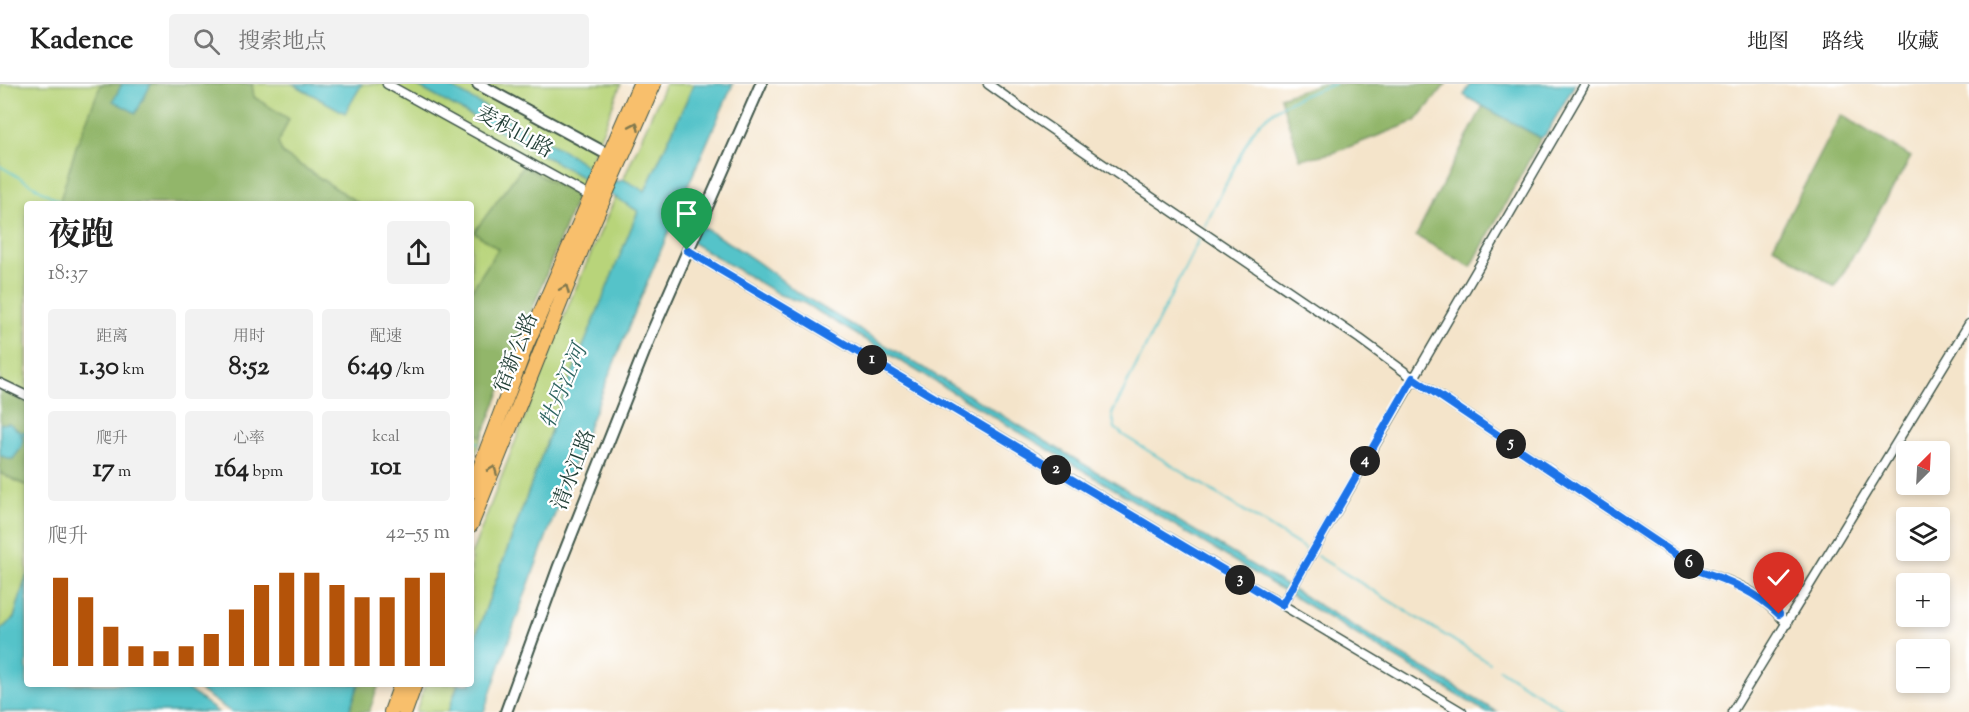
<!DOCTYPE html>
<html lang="zh">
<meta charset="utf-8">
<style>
:root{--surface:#fff;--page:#f2f2f2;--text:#222;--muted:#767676;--line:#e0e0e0;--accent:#b45309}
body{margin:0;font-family:"Sorts Mill Goudy","Noto Serif SC",serif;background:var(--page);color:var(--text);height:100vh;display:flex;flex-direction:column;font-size:22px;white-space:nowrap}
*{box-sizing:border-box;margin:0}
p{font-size:20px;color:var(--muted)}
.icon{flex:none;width:33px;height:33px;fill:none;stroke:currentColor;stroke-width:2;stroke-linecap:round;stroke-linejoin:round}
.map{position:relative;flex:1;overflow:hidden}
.details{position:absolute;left:24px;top:117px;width:450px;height:486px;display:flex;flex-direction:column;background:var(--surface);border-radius:6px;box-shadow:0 3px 9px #0003}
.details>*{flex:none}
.needle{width:39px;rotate:24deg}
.buttons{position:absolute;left:1896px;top:357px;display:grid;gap:12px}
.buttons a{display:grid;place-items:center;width:54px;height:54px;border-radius:6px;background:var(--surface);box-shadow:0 3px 9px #0003;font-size:30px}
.pin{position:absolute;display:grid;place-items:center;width:51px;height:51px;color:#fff;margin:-62px -26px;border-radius:50% 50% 50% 0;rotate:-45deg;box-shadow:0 0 6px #0007}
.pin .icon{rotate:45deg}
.km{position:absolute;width:30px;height:30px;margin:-15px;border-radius:50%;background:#222;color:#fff;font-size:16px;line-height:30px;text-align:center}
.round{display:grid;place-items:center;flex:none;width:63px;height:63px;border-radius:6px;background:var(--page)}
.overview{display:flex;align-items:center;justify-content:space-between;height:102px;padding:0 24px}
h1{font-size:33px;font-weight:700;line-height:45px}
.figures{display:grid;grid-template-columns:repeat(3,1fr);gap:9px;height:102px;padding:6px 24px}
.figures div{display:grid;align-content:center;border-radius:6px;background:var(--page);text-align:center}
.figures b{font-size:26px;font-weight:700}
.figures small{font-size:16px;font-weight:400}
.figures p{font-size:16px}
.chart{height:168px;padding:12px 24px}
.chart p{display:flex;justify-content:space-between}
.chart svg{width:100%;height:108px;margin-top:6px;stroke:var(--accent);stroke-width:6}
header{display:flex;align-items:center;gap:36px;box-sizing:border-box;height:84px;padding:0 30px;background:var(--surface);border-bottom:2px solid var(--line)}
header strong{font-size:28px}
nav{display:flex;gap:33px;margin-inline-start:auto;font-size:21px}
.search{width:420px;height:54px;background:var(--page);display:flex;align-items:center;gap:15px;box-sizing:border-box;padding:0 21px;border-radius:6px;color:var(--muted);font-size:22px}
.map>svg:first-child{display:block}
.green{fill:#b8d47a;stroke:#6c8857;stroke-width:1.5}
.forest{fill:#92b66a;stroke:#587a4f;stroke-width:1.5}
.water{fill:#55c3c9;stroke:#3a807e;stroke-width:1.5}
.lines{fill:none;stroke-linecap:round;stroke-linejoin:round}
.stream{stroke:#55c3c9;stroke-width:2}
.minor-casing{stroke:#3f564a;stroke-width:11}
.tertiary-casing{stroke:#3f564a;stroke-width:14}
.trunk-casing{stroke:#3f564a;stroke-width:16}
.minor{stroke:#fff;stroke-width:8}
.tertiary{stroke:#fff;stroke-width:10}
.trunk{stroke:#f8bf6c;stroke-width:14}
.oneway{stroke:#81784d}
.route-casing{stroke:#fff;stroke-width:12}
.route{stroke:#1a73e8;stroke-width:8}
.labels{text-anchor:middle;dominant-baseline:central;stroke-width:4.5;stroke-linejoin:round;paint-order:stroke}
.street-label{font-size:21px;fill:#1f3d34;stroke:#fff}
.water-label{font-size:22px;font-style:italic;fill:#2f6561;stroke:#fff}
</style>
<header>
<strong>Kadence</strong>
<div class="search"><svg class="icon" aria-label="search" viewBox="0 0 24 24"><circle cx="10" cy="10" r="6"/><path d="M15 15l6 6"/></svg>搜索地点</div>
<nav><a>地图</a><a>路线</a><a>收藏</a></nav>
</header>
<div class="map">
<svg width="1969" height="628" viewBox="0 0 1969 628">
<rect width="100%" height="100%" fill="#fff"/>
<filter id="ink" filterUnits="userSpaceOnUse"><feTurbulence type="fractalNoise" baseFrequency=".0167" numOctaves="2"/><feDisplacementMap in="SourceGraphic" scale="12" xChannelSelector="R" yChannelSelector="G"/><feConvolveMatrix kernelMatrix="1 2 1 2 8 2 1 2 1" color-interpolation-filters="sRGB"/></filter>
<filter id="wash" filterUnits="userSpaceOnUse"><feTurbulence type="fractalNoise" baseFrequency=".008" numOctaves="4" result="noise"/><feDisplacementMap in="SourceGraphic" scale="24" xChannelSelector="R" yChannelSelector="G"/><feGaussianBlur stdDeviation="1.35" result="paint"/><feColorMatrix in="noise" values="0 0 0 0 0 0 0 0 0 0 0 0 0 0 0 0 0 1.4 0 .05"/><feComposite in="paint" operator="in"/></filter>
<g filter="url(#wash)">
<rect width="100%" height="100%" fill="#f4e4ca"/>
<!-- green -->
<path class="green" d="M0 0H621L471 381V120H27V319L0 305Z
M665 0H694L645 107 629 152 566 305 471 565V471L571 215Z
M0 389 27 402V490L14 534 0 546Z
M425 600H458L449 628H416Z"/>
<!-- forest -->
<path class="forest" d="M101 0H252L254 13 289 35 278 59 283 70 360 120H59L76 63Z
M1319 0H1446L1416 37 1333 69 1300 75 1280 13Z
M1483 22 1541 54 1471 183 1416 152Z
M1841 31 1911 73 1835 203 1773 162Z
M523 82 577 112 482 353 471 347V207L498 165 474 148Z
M0 305 27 319V402L0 389Z
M359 600H379L369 628H349Z"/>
<!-- water -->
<path class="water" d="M122 0H151L136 29 113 17Z
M293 0H362L345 29Z
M413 0H445L571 71 591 85 618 98 623 95 645 107 694 0H733L687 104 674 127C716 150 758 175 795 207L1497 628H1486L804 219 780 211 670 145C602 303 539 465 484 628H448L458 600H471V565L566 305 638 127 566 84Z
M1471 0H1575L1546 50 1541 54 1470 15 1464 11Z
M9 339 20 348H27V351H21L23 354 22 363 13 375H8L0 371V340Z
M27 490V600H180L218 628H0V546L14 534Z
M191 600H359L349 628H231Z"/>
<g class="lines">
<!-- stream -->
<path class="stream" d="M0 82 64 120
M1205 142 1252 48C1274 20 1302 11 1335 0
M1200 153 1112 330 1115 344 1123 351 1307 466
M471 354 478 359
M1317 472 1490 579
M1499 585 1566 628"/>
</g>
</g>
<g filter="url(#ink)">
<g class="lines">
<defs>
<path id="minor" d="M387 0 591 113
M988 0 1038 36 1360 255 1413 294 1700 487C1738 499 1761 509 1787 540
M687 166 1462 628
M0 299 27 312
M1282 521 1585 0
M1732 628 1969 240"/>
<path id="tertiary" d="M478 0 609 71
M506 628 559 482 650 253 761 0"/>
<path id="trunk" d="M471 407 526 262 640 0
M471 441 583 162 654 0
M391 628 401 600
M405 628 415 600"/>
</defs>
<!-- minor casing -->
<use href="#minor" class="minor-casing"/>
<!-- tertiary casing -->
<use href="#tertiary" class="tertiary-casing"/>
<!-- trunk casing -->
<use href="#trunk" class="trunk-casing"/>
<!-- minor -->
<use href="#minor" class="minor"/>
<!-- tertiary -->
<use href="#tertiary" class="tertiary"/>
<!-- trunk -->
<use href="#trunk" class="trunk"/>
</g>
<!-- one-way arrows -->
<defs><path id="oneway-chevron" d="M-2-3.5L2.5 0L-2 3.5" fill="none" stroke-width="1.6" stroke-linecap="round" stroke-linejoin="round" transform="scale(1.5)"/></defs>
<g class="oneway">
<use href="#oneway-chevron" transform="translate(635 42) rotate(-66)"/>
<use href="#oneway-chevron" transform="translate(565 205) rotate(-68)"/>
<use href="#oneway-chevron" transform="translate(493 386) rotate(-68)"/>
</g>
</g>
<g class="lines" filter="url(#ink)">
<defs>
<path id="route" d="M687 166 1282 521 1413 294 1700 487C1730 497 1756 508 1779 530"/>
</defs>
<!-- route casing -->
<use href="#route" class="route-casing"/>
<!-- route -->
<use href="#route" class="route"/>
</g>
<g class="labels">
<!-- street labels -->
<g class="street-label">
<text transform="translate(514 49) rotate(29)">麦积山路</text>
<text transform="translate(517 269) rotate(-68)">宿新公路</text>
<text transform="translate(575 386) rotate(-69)">清水江路</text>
</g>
<!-- water labels -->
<g class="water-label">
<text transform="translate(565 303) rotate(-67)">牡丹江河</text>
</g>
</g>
</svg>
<div class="buttons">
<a><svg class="needle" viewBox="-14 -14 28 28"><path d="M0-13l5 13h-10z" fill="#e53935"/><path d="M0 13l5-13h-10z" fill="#767676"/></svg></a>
<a><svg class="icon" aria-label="layers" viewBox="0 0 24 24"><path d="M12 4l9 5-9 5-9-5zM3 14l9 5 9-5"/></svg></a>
<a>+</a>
<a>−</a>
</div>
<div class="pin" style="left:687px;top:166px;background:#1e9e55"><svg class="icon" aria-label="arrive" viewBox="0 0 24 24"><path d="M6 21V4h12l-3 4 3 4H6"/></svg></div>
<div class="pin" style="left:1779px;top:530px;background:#d93025"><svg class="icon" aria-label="check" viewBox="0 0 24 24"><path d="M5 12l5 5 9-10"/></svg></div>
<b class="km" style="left:872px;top:276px">1</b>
<b class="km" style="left:1056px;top:386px">2</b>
<b class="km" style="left:1240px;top:496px">3</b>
<b class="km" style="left:1365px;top:377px">4</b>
<b class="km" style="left:1511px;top:360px">5</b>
<b class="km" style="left:1689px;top:480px">6</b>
<section class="details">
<div class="overview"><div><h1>夜跑</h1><p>18:37</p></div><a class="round"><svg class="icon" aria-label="share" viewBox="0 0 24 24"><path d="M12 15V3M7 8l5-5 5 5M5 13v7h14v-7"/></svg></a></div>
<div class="figures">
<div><p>距离</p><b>1.30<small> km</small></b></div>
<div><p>用时</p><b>8:52</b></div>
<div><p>配速</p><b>6:49<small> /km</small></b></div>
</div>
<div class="figures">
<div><p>爬升</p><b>17<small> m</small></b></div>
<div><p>心率</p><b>164<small> bpm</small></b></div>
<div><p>kcal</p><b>101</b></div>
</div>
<div class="chart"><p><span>爬升</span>42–55 m</p>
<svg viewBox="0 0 160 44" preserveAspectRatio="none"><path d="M5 44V8M15 44V16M25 44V28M35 44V36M45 44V38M55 44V36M65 44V31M75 44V21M85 44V11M95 44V6M105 44V6M115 44V11M125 44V16M135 44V16M145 44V8M155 44V6"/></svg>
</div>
</section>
</div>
